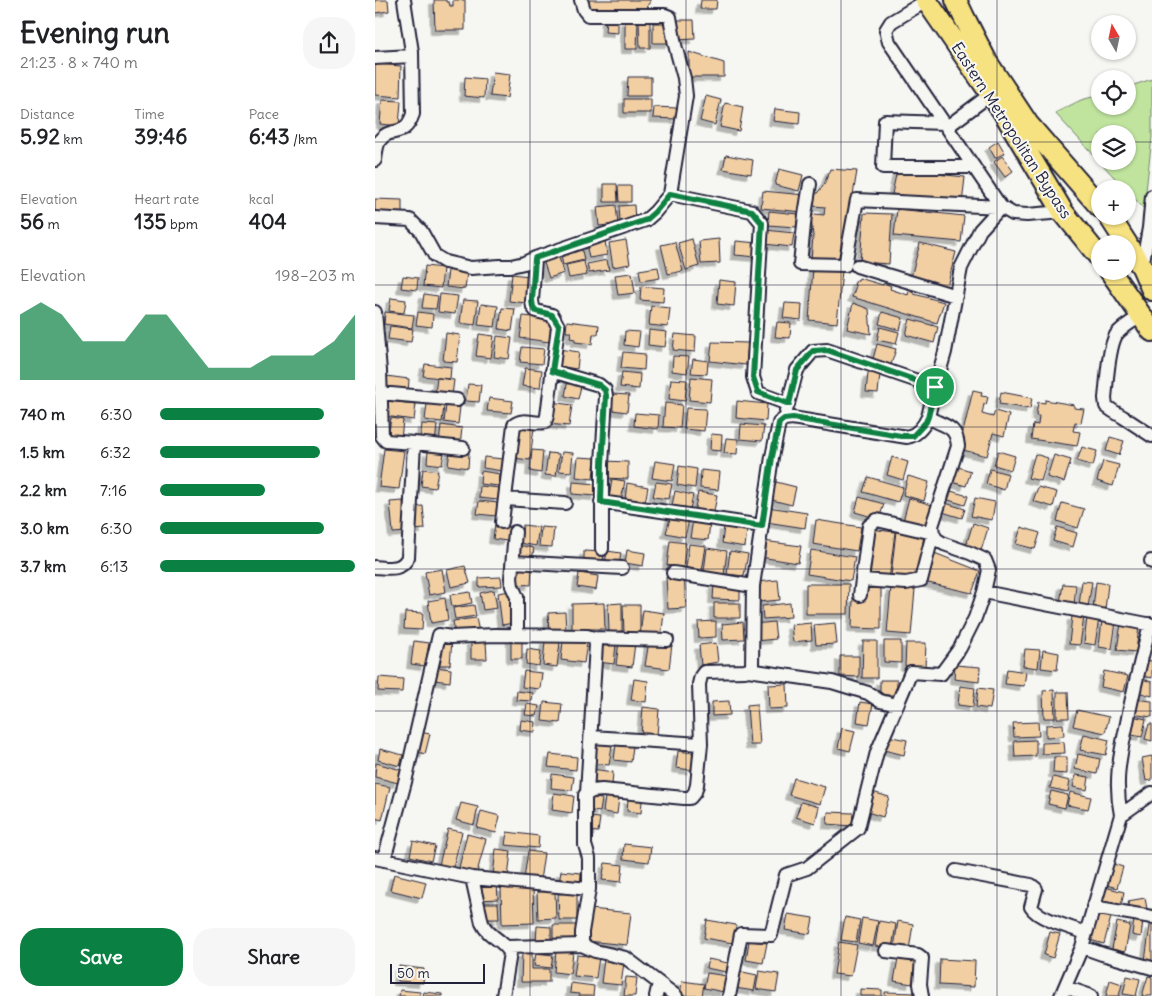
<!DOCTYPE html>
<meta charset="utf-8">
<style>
:root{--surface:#fff;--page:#f6f6f6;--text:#202124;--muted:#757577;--accent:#0b8043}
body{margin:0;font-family:Delius,sans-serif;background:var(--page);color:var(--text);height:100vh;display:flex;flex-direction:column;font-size:19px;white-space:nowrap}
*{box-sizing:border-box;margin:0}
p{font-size:16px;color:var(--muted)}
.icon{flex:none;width:28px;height:28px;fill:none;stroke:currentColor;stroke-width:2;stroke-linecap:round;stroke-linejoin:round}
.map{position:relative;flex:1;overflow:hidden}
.details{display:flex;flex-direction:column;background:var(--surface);width:375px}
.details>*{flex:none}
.needle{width:32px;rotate:351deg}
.fabs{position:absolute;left:716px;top:15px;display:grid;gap:10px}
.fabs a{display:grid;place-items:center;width:45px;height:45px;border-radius:50%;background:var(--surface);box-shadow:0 1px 4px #0004;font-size:25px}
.scale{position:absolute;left:15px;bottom:12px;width:95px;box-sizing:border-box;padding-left:5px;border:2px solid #22223b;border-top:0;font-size:14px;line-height:18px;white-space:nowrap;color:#22223b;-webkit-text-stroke:4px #f6f6f2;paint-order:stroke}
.pin{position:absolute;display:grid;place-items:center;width:42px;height:42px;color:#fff;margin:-21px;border:2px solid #fff;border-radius:50%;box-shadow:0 1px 5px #0007}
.round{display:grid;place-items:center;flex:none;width:52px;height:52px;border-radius:20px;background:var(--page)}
.summary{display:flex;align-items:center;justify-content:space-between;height:85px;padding:0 20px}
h1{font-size:28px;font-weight:700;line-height:38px}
.metrics{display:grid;grid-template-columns:repeat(3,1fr);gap:8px;height:85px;padding:5px 20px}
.metrics div{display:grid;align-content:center}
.metrics b{font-size:21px;font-weight:700}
.metrics small{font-size:14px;font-weight:400}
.metrics p{font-size:14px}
.chart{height:140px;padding:10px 20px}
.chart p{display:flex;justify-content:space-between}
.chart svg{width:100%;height:90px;margin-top:5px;fill:var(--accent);opacity:.7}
.action{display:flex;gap:10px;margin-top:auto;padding:10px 20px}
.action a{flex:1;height:58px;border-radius:20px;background:var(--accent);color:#fff;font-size:20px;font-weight:700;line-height:58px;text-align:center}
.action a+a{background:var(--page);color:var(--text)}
ul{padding:0 20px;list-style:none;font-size:16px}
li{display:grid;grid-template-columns:80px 60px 1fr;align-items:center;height:38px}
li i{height:12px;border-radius:6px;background:var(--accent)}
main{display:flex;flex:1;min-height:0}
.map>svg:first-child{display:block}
.green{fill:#c0e49e;stroke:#71836c;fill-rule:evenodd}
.building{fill:#f2cfa3;stroke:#22223b;filter:url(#shadow)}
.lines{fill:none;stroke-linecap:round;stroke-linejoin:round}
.street-casing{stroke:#22223b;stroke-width:16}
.primary-casing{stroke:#22223b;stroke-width:24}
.street{stroke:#f6f6f2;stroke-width:12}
.primary{stroke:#f7e281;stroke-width:20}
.route-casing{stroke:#fff;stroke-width:10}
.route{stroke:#0b8043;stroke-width:6}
.grid{fill:none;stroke:#22223b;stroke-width:1;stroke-opacity:0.55}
.labels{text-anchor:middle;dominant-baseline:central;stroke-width:4;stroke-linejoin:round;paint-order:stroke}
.street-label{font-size:16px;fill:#22223b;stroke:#f6f6f2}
</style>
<main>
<section class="details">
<div class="summary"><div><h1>Evening run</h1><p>21:23 · 8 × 740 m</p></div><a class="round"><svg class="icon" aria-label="share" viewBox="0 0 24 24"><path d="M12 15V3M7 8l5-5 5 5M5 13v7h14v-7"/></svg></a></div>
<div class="metrics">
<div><p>Distance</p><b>5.92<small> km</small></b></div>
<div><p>Time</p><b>39:46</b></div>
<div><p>Pace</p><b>6:43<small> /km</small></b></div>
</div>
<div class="metrics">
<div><p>Elevation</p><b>56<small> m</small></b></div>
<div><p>Heart rate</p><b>135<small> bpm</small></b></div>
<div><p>kcal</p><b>404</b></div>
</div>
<div class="chart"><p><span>Elevation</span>198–203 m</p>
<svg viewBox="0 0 160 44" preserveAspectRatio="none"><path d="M0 44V12L10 6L20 12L30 25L40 25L50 25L60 12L70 12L80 25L90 38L100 38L110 38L120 32L130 32L140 32L150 25L160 12V44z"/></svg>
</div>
<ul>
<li><b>740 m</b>6:30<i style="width:84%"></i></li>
<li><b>1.5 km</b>6:32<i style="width:82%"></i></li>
<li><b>2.2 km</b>7:16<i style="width:54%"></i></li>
<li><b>3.0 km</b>6:30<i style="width:84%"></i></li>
<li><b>3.7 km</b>6:13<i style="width:100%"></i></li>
</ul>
<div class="action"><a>Save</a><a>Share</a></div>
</section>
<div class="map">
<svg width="777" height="996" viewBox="0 0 777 996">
<defs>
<filter id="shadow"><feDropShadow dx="-4.5" dy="4.5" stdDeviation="0" flood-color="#0004"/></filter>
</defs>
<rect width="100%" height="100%" fill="#f6f6f2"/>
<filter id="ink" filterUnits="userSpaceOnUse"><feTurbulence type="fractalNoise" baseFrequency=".02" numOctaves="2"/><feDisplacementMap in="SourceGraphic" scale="10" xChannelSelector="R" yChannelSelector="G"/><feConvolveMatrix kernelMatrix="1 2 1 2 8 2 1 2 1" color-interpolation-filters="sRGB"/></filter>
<g filter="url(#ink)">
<!-- green -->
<path class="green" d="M777 79V137L769 209 753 191 752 189H750L680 113 706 100 725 95V106H752L753 87ZM725 134H752V161H725Z"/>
<!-- building -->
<path class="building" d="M0 0H13L14 11 0 13Z
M59 0H71V2H74L75 6H78V0H90V30H60Z
M212 0H275V4H273L272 12 211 9Z
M326 0H342L341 9H325Z
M231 19H243V33L230 32Z
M250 20H263L262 49H250Z
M300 20H319L320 39 301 40Z
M264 21H275V48H265Z
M278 23H295V43H278Z
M314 52 349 63V77H314Z
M0 64 26 66 25 97 0 95Z
M118 72 135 74 132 98 115 96Z
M90 77 110 79 109 98 89 96Z
M253 77H276V96H252Z
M331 96 346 100 340 125 325 121Z
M249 99H276V113H249Z
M7 100 26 101 24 126 5 124Z
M350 103 368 107 364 131 345 127Z
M279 107 302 108V119L278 118Z
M400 109 425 112 424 124 398 121Z
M623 141 630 153 620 158 614 147Z
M351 155 378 160 376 174 348 169Z
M627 156 638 171 630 177 619 162Z
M404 169 428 175 424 191 400 185Z
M455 169 482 171 467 261 436 260 438 236 436 217 440 214 449 215 450 207 439 206 438 198 449 185Z
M522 170 590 177 587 204 517 194Z
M229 184H242L243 202H229Z
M243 186H256V202H244Z
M388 191 430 195 428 212 386 208Z
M0 199 27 200V215L0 214Z
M241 205 243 224 224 226 222 207Z
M259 205 260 222H245L244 206Z
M522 209 589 216 586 242 519 236Z
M394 211 423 214 421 227 393 225Z
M489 213 517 214 514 264 485 262Z
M390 230 419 233 417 247 389 244Z
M317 239 324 266 311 270 303 243Z
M344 239 345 263 326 264 324 241Z
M230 240 232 255 214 258 211 243Z
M251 240 255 264 238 267 234 243Z
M361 241 383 243 382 257 360 255Z
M300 242 308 271 293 274 286 245Z
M545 243 581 252 571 290 535 281Z
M206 246 209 260 188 265 185 251Z
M182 252 189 273 174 278 167 257Z
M232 260 234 270 214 273 212 264Z
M209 261 212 275 194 278 191 265Z
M50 266 68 268 66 288 48 286Z
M283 267 285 278 266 281 264 270Z
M438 268 467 270 462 323 434 320Z
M73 270 92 272 90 289 71 287Z
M257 273 260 293 243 295 240 275Z
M137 274 154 276 151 303 134 301Z
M28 276 43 278 42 290 26 288Z
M484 278 508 285 509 283 516 286 515 289 533 295 534 291 539 293V294L569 302 562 323 477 297 481 286 479 285 481 280 483 281Z
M344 280 361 282 359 306 342 304Z
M266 286 289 288 288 302 265 300Z
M49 294 63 296 61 309 47 308Z
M65 294 83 296 80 314 63 312Z
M16 298 31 300 29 313 14 311Z
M88 300 103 301 100 325 85 323Z
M410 303 427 304 426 320 408 318Z
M478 303 494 309 496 334 472 329Z
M106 304 123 306 120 327 103 325Z
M276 306 295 308 293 327 274 325Z
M127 308 140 309 137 331 124 329Z
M10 312 39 315 37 328 9 324Z
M43 312 58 314 57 327 41 325Z
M507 312 528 318 525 330 504 324Z
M148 316 178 319 175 342 145 338Z
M535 319 563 327 559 343 531 335Z
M192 321 224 325 223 334H218L217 344 200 342V339L195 338 196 332H191Z
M402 322 416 323 415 338 400 337Z
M15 326 38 329 36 342 13 339Z
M505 327 524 332 521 344 502 340Z
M274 330 292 332 290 347 273 345Z
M250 331 265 332 263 347 249 345Z
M71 333 85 335 82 362 68 361Z
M104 334 119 336 116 358 101 356Z
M300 334 321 336 320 352 298 350Z
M122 336 137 338 134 359 119 357Z
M337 342 373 343 371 365 335 361Z
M502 344 521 349 515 368 497 363Z
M147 347 169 349 167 364 145 362Z
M184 349 204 352 202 369 182 366Z
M248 352 270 354 269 370 246 368Z
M298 356 314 357 312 373 297 371Z
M318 359 333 361 332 374 316 373Z
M50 364 76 367 75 379 48 376Z
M150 368 167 370 165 388 147 386Z
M247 372 265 374 264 389 245 387Z
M493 373 505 374 503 393 491 392Z
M11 376 34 379 33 392 10 389Z
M316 377 337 379 335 402 314 400Z
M62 378 79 380 77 396 60 394Z
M193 379 207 382 203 399 190 396Z
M296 379 312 380 310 401 294 399Z
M93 384 106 385 104 402 91 401Z
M598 390 607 392 606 396 613 397 611 405 609 404 607 414 618 417 620 411 634 415 629 436 618 433 612 456 584 449Z
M626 392 657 398 655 409 624 404Z
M238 394 254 395 252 412 237 410Z
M114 398 138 401 136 413 112 411Z
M670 400 699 405V408L709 409 706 423 700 422 698 431 705 432 702 446 656 439 658 424 663 425 664 416H661L663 402 670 403Z
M11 401 41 404 39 420 10 416Z
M362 401 392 404 391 421 361 418Z
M176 402 197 405 194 426 173 424Z
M290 403 307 405 305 428 288 427Z
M52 404 69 406 67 422 50 420Z
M71 405 85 407 83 424 69 422Z
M311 408 331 409 329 431 309 429Z
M260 413 284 415 283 429 259 426Z
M16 418 28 420 26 440 13 439Z
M47 424 62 425 60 443 45 441Z
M366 424 389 426 387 441 365 439Z
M66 425 87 428 85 446 64 444Z
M142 425 159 427 155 460 138 458Z
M336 434 347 435 346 451 335 450Z
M735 437 749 441 744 455 731 451Z
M351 438 363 439 362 454 349 453Z
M707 447 722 451 718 466 702 461Z
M9 449 29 451 24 489 4 487Z
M157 450 168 451 166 473 155 471Z
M53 451 69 453 67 465 52 463Z
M75 451 94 453 93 468 73 465Z
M623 451 640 456 636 470 619 465Z
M187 452 198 453 196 472 184 471Z
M173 453 184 454 181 476 170 475Z
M660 454 673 458 666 481 653 478Z
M679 455 696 460 689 482 672 477Z
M109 457 128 459 127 471 108 468Z
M203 457 220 458 218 479 201 477Z
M517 457 533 462 528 480 512 475Z
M229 461 253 462V479L229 478Z
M280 461 300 464 297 481 277 478Z
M728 461 744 465 738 486 722 481Z
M577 465 596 471 591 486 573 481Z
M304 466 322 469 320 488 302 485Z
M48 469 63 471 60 488 46 486Z
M615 469 633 474 629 490 611 484Z
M326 470 345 472 343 490 325 488Z
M106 471 125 474 124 486 105 484Z
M533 476 554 482 549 501 528 495Z
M493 477 528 487 523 502 488 492Z
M237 479 250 481 246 501 234 499Z
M397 481 421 487 417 505 393 499Z
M198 482 222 484 221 496 197 494Z
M281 482 297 484 294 499 278 497Z
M252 483 273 487 270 503 250 500Z
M105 486 125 488 123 500 104 498Z
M663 487 682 492 678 507 658 501Z
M569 489 593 496 590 505 567 498Z
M300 491 318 495 314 514 296 510Z
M323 492 342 495 338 517 319 513Z
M484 497 509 504 504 519 480 512Z
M534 498 557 505 550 528 528 521Z
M600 498 620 502 617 520 596 516Z
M28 501 31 532 18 533 15 502Z
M104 501 124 503 122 516 102 514Z
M567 502 590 509 587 518 564 511Z
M687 503 709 509 703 528 682 521Z
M48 506 50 529 38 530 36 507Z
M393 507 432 513 430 528 391 522Z
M296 515 314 520 310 537 291 533Z
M318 520 335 523 333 540 315 538Z
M441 520 486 527 482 551 438 544Z
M598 523 613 528 605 554 590 549Z
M120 524 134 526 132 541 118 539Z
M148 525 164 527 161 546 145 543Z
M349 526 372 530 370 547 347 543Z
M166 527 179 528 177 547 164 546Z
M646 527 665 533 660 549 641 544Z
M682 527 702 533 698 547 678 541Z
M495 529 520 532 514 580 489 577Z
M521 531 549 535 543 579 516 576Z
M295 541 311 543 308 568 292 565Z
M388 541 426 546 423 563 385 557Z
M314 544 331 546 327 571 311 568Z
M143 545 159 548 157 560 141 558Z
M332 548 352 551 349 575 329 571Z
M252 550 270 553 268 566 250 563Z
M436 550 480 557 476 581 432 574Z
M209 551 229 552 228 564 209 563Z
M232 551 246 553 244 566 230 564Z
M355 551 373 554 369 576 352 574Z
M557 552 605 571 597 593 549 582Z
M139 565 157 566 156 585 138 584Z
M90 566 95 583 76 587 72 570Z
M67 569 71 592 54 595 50 572Z
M204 573 223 576 221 590 202 587Z
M309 575 311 608 293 609 291 577Z
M126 577 127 586 104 587V578Z
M403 580 405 600 383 602 381 582Z
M707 581 717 582 713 607 704 606Z
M721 582 733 584 730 610 718 609Z
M339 584 365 585V600L338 599Z
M431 584H474L473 614H431Z
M688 584 701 585 699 605 685 603Z
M490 585 506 586V629L477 628 478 598 488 597Z
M516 587 540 589 536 635 512 633Z
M119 590 122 608 108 610 105 593Z
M135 591 138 623 127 625 123 593Z
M95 592 97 603 77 607 75 595Z
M70 598 73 620 56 623 53 601Z
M229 603 230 629H197V604Z
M247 603V631L234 632 233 604Z
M339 603H365V618H339Z
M415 603 416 617 388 619 387 606Z
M99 605 101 616 80 619 78 608Z
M248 605H265V634H249Z
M268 610 289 613 286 638 265 636Z
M30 612 48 613 47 630 29 629Z
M190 612 191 630 174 631 173 613Z
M697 616 709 617 705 645 694 644Z
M712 617 724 618 720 645 709 643Z
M101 618 104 632 80 636 78 621Z
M727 620 741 622 737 649 724 647Z
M341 621V637L324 638 323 622Z
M368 622 369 639 348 640 347 624Z
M399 622 401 639 380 641 379 624Z
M436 623 437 640 418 642 416 625Z
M460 623 462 644 441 645 439 625Z
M746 623 764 626 761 652 742 650Z
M136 638H147V659H136Z
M65 639 77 640 75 665H63Z
M170 640 185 642 182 667 168 665Z
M39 641 54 643 50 666 36 664Z
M96 641H111L112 659H96Z
M188 641 212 643 209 663 186 660Z
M244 641 260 643 257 667 241 665Z
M274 641 297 644 294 669 270 666Z
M488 641H502V678H487Z
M509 641H526V663L509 662Z
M226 642 241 644 239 664 223 662Z
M341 643 343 662 326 665 324 645Z
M531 643H551L550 667 530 666Z
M152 649 166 651 164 666 151 664Z
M650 649 665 650 663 668 648 666Z
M668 650 684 653 682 670 666 668Z
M465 656H484V677L465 676Z
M769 660 777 661V678L767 676Z
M580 665 605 667 604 682 579 679Z
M60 667 76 669 75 682 59 680Z
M632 669 651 672 649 686 630 684Z
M149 671 167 673 165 689 147 687Z
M729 671 753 676 749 692 726 687Z
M4 677 28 679 27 692 3 691Z
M259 679 273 681 271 702 256 700Z
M767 679 777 682V696L763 692Z
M505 680H522V695H505Z
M412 684 413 708 394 709 393 685Z
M585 686 600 688 598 707 583 705Z
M603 688 618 690 615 709 601 707Z
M679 690 680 718H669L668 691Z
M142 691 158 693 157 701 141 700Z
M682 692H693L694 718H682Z
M758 699 777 701V717L756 714Z
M354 701 355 715 337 716V702Z
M169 702 187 704 185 723 167 721Z
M485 702 498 704 494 724 482 722Z
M152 704 164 706 162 716 150 715Z
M382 704 385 745H375L372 705Z
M268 707 284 709 282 736 266 735Z
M702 710 734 717 730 733 698 726Z
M757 716 771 719 767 737 752 734Z
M146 720 161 722 160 732 145 730Z
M663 722 664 736 639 737 638 723Z
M688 724 689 736 671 737V725Z
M774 724H777V741L770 739Z
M467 728 480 731 475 751 463 748Z
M45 732 55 734 50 754 40 751Z
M709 734 734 740 731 755 705 750Z
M512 736 532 740 529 755 509 750Z
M661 740V756L640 757 639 741Z
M689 742 690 753 667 754V743Z
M220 743 237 745 234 765 217 763Z
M241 744 258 746 256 762 239 760Z
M5 749 28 755 25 766 3 760Z
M303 751 319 753 316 770 301 768Z
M175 754 202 757 201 770 173 767Z
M703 754 725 759 722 774 700 769Z
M777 756V780L771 781 767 758Z
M679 757H692V774L678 773Z
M1 763 26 770 23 783 0 777Z
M217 769 238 772 237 785 215 782Z
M177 774 199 777 197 790 176 788Z
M701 775 714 777 712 790 698 787Z
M678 777 695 781 693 792 675 788Z
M419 778 450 787 445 804 414 795Z
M0 784 15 787 7 820 0 818Z
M494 791 514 797 508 817 489 811Z
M676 791 693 795 690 808 673 804Z
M695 792 716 797 713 809 692 805Z
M179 793 199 796 197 813 177 810Z
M213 797 227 799 225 812 211 810Z
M230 797 244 798 242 814 228 812Z
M253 799 267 801 266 813 252 811Z
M426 802 444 807 440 823 421 817Z
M86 803 103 807 99 825 81 820Z
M106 811 125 816 121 833 102 828Z
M453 812 478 813 477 826 452 824Z
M213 817 225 818 223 832 211 831Z
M73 829 87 832 78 868 64 865Z
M132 832 164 836 163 848 130 845Z
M92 834 111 839 101 876 83 872Z
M38 841 60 846 56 861 35 856Z
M249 844 276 847 274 862 248 859Z
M121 849 136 851 133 878 118 876Z
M153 851 169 853 165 881 149 879Z
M230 863 248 865 246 882 227 880Z
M735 863 748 867 742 888 728 884Z
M186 871 206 873 205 887 184 884Z
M19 874 51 882 47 898 15 890Z
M105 884H122L123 899 105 900Z
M726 886 749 892 745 911 721 905Z
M158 887 159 923 127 924 126 888Z
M180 891 181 918 163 919 162 892Z
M202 893V920H184L183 894Z
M770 898 772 909 755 912 753 901Z
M107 903H123L124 919H107Z
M215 909 256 913 252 945 212 941Z
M718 913 736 917 729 944 711 939Z
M413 914 438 918 435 934 410 930Z
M470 917 485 920 481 942 466 940Z
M487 918 503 921 498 946 483 943Z
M759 919 768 920 766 937 757 935Z
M332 920 361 925 358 943 329 938Z
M504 921 521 924 517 948 500 946Z
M523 921 538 924 534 950 519 948Z
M742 922 755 925 750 952 737 949Z
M178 925H201V943H178Z
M775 925H777V962L770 961Z
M162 926 176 927V942H161Z
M675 932 685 934 678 958 669 955Z
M374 941 392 943 388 963 371 960Z
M464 942 482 945 476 976 459 974Z
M181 951 198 953 195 974 179 972Z
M147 953H157V969H174V982H146Z
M161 953 178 955 176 968 159 966Z
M202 955 224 957 221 978 199 976Z
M523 958 541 961 537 984 519 981Z
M229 959 249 962 246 985 226 983Z
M333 959 353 963 351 972 331 968Z
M565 959 600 961 599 987 564 985Z
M24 966 49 969 48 983 23 981Z
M363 971 382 975 379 991 360 988Z
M384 971 404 974 401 992 381 989Z
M332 973 352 976 349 992 329 988Z
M752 976 765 979 761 996 748 994Z
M773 976 777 977V996H767Z
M251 977 262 978 260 996H249Z
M735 980 747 984 744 996H731Z
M307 981 329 984 327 996H305Z
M196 983 219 986 218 996H204V994L195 993Z
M485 989 507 990V996H485Z
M25 990 45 992V996H24Z
M49 992 67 994V996H48Z
M510 992 539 993 538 996H510Z"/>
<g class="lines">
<defs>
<path id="street" d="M551 1 516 22 511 30 514 42 626 207 638 214 652 215 688 212
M0 58 37 56
M569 123 510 121 508 167H599
M572 127 616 94
M0 160C1 154 1 145 5 140 15 126 29 140 38 114L37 52 29 0
M435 184 430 215 425 264 470 265 482 200 626 207
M295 194 377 211 387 223 378 377 383 393 413 404
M0 218 35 220 46 231 60 256 70 262 96 268 125 266H136L149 263 160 258 271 220 280 212 295 194 311 96 309 78 300 45 295 17 290 15H213L209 10 206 0
M482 266 581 296
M767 267 774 228 777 196
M0 312 5 371 7 436 11 441 39 443 33 557C27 571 13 568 0 567
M766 316C758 321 747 327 741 335 733 350 732 381 730 398L731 406 738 411 748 417 777 436
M177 371 224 385 230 390 231 396 227 464V549
M5 393 82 400
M411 411 422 370 438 351 452 350 560 387
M39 443 88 448
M130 499 190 503
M226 502 387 526
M127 522 139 425C149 417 159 425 170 422L172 416 183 326 177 315 161 311 158 307 157 301 160 258
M140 532 136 578 137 586 142 597V635
M776 561 777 562
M138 562 247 568
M298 573 378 586
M609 592 777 625
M485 595 494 526 502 520 558 533 546 580 531 583 487 580
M219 638 292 640
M373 670 457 682 493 693 505 701 522 705
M216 737 326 744
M746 815C739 781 745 756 752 723 758 690 767 657 775 624
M0 858 97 878 214 889 207 932V945L220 951 251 958 301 996
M9 860 30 782 64 635 76 637 120 635 212 636 219 638 221 644 212 793
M581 871 656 885 661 889 656 907C663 919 697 928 711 933
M97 878 107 923C113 937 129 940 135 953L128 996
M214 889V858L210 845V795L217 791 227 790 309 798H315L320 792 322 785 326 744 324 684 326 676 329 672 370 671 376 669 377 667 378 586 397 457 404 423 409 419 417 418 532 437C542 435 549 426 553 417
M718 907 777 917
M132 947 207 945
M707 947 727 954 777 968
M511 951 543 955 547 958 545 984 547 996
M690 987 716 996
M281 996 284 983
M354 996 366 934 396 935 411 875 432 868 483 828 502 752 536 672 566 674 585 648 600 618 609 592 614 570 610 560 595 553 569 544 561 539 558 533 557 526 583 446C581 424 569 427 553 417L560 387 570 352 586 268 605 230 626 207
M686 996 707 947 746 815 777 793"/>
<path id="primary" d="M551 0 629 113 688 212 725 258
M581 0 589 17 612 62 653 124 725 207
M734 216 752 244
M752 245 767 267 777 290
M735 271 777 331"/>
</defs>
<!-- street casing -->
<use href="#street" class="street-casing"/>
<!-- primary casing -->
<use href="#primary" class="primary-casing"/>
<!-- street -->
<use href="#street" class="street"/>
<!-- primary -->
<use href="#primary" class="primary"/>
</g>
</g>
<g class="lines" filter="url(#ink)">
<defs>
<path id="route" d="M295 194 377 211 387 223 378 377 383 392 414 404 422 370 438 351 452 350 560 387 553 417 551 422 538 436H526L418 418 409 419 404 423 397 457 387 526 226 502 227 464 231 396 230 390 224 385 177 371 184 326 177 315 161 311 158 307 157 301 160 258 271 220 280 212Z"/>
</defs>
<!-- route casing -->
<use href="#route" class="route-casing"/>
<!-- route -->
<use href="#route" class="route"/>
</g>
<!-- grid -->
<path class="grid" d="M155 0V996M311 0V996M466 0V996M622 0V996M0 142H725M752 142H777M0 285H777M0 427H777M0 569H777M0 711H777M0 854H777"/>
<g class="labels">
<!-- street labels -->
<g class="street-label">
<text transform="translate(637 130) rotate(57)">Eastern Metropolitan Bypass</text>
</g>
</g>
</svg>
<div class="fabs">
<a><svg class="needle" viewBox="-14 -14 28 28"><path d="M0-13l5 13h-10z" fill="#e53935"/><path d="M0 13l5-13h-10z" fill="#757577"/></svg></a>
<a><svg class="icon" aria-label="locate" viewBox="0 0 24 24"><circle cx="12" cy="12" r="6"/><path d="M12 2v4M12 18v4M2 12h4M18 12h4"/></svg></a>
<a><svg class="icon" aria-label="layers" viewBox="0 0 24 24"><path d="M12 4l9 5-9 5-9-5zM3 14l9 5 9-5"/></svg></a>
<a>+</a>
<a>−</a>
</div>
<div class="scale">50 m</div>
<div class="pin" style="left:560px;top:387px;background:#1e9e55"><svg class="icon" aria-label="arrive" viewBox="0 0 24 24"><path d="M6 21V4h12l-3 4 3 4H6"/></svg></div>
</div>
</main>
